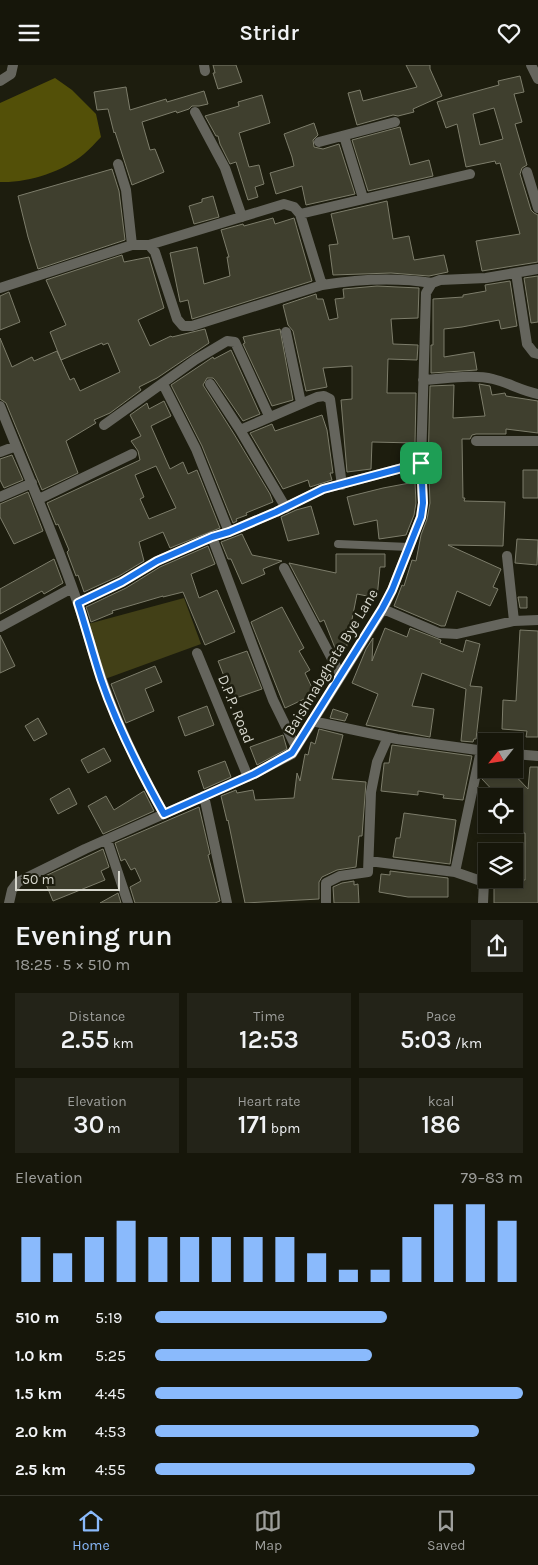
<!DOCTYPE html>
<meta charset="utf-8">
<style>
:root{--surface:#16160a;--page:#232318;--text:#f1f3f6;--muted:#9e9f9c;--line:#35352b;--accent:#8abafc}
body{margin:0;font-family:Karla,sans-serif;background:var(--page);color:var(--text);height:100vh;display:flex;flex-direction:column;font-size:19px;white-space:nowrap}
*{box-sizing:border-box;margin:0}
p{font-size:16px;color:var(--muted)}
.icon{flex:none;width:28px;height:28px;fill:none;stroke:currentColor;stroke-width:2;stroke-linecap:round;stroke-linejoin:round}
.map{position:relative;height:838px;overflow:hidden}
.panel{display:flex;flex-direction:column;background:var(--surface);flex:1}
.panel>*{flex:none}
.needle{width:32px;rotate:240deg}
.buttons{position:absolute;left:478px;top:668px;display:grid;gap:10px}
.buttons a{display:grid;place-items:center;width:45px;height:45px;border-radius:0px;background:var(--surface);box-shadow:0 2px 8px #0003,0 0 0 1px var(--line);font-size:25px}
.scale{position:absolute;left:15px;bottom:12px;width:105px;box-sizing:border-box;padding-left:5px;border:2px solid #d6d6cc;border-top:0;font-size:14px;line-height:18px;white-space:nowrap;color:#d6d6cc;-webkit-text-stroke:4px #1d1d0e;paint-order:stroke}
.pin{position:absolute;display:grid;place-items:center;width:42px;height:42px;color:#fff;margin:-21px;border-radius:10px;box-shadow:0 2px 8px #0006}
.round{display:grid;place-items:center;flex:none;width:52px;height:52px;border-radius:0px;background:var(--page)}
.head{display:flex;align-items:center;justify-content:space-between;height:85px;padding:0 15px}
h1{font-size:28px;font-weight:600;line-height:38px}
.figures{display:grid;grid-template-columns:repeat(3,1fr);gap:8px;height:85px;padding:5px 15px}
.figures div{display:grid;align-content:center;border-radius:0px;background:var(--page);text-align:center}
.figures b{font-size:25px;font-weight:600}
.figures small{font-size:14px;font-weight:400}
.figures p{font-size:14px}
.chart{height:140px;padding:10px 15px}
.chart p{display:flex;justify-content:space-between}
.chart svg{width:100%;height:90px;margin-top:5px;stroke:var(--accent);stroke-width:6}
ul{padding:0 15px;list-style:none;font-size:16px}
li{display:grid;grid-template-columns:80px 60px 1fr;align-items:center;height:38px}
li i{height:12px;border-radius:6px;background:var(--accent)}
header{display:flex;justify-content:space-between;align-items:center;height:65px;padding:0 15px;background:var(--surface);font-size:22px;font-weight:600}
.dock{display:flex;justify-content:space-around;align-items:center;height:70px;border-top:1px solid var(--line);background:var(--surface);font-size:14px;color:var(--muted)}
.dock a{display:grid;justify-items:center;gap:2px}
.dock .selected{color:var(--accent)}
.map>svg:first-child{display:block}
.green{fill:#424017}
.water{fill:#535008}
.building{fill:#3f3f2e;stroke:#7d7d6b;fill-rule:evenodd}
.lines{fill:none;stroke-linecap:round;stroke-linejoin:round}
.lane{stroke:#65655d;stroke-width:8}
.street{stroke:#65655d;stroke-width:10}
.route-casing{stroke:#fff;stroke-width:10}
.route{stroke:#1a73e8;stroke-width:6}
.labels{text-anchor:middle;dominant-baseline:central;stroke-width:5;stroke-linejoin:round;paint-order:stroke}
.street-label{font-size:15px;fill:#d6d6cc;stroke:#1d1d0e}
</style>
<header><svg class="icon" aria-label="menu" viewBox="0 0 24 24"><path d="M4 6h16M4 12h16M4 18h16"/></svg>Stridr<svg class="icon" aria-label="heart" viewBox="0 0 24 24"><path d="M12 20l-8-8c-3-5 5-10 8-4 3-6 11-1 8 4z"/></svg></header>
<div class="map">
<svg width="538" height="838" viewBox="0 0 538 838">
<rect width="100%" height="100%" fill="#1d1d0e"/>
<!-- green -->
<path class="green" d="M184 533 201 579 105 614 88 559Z"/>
<!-- water -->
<path class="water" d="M55 13 72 25 96 49 101 72C95 78 90 84 84 89 62 107 28 118 0 117V38Z"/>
<!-- building -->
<path class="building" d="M213 0H236L242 17 218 24 213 8H215Z
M406 0H430V4L442 31 413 44 414 47 398 51 393 50 357 60 348 28 360 25 363 36 417 22Z
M520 11 524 27 514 29 522 57 515 59 527 100 522 103 520 109 531 145 534 148 538 150V197L482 206 476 176 520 169 500 98 496 99 495 96 466 102 457 59 446 63 437 37 499 20 498 16ZM494 43 503 74 480 80 473 49Z
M126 22 130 45 166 34 167 37 204 26 208 39 199 41H192L189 44 177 48 176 46 142 57 150 85 155 84 164 107 132 120 115 67 114 68 108 44 97 45 94 27Z
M262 30 270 58 239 68 249 102 259 100 264 119 255 122 258 132 248 135 236 97 230 99 220 79 218 71H216L205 51 239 41 238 37Z
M314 58 318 70 313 75 314 82 323 84 339 79 355 129 306 140 302 121 276 129 270 108 294 101 292 92 284 69Z
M400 62 410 100 429 95 433 111 368 126 352 75Z
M112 104 119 126 125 175 38 204 28 172 18 131Z
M213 131 219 152 194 159 189 141 202 137V134Z
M387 136 393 174 409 171 414 195 444 190 448 207 429 211 391 208 333 210 329 180 338 179 331 149Z
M273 153 275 159 294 153 312 216 192 254 188 235 180 237 170 188 197 182 204 219 230 211 227 192H229L221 165 243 159 244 161Z
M122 190 124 197 149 192 164 243 138 255 150 281 171 271 172 272 205 264 209 278 157 313 139 322 141 325 110 348 94 355 96 358 66 376 78 408 42 425 6 338 0 334V273L12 302 32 292 34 296 57 286 70 315 74 313 80 326 120 307 108 278 103 280 102 278 61 295 50 267 66 260 46 215Z
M538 211V257L531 258 524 213Z
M510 216 517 261 501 264 499 255 462 262 444 264V292L474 287 477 305 431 308V280H433V234L463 232V230L486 226 485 220Z
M377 221 419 223 418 253 391 254 393 279 418 280 417 295 388 294 387 328H416L415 378 372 377 371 404 347 407 341 335 352 334V301L323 303 327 322 306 326 293 266 288 260 283 240 316 229 317 234H323L329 255 338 253 335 234 344 233 343 224Z
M9 227 20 257 0 265V231Z
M280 264 293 335 272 341 243 279 245 278 243 272Z
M231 285 260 349 243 356 215 315 213 313H207L203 320 234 369 270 429 273 437 246 448 247 450 236 454 237 456 233 458 202 381 171 320 213 292 214 294Z
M479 319 490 321 492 330 505 328 506 331 538 336V368L506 364V369H476L472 370 470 374H462L463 433H465L464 436 505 437 503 481 448 480 501 504 493 522 498 524 490 541 457 526 445 561H441L394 541 402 520 404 521 412 495 416 496 421 470 427 454 430 438 429 411 438 409V403H428L430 321 454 320 453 353 485 351Z
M164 336 171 351 151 361 170 404 183 397 188 409 197 405 220 463 170 483 163 467 139 477 144 496 119 511 84 527 78 510 76 511 67 487 69 485 58 459 56 460 47 438 140 395 138 386 131 376 141 371 130 350 147 338 149 344ZM156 401 176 443 149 454 140 434 144 432 135 410Z
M322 350 327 365 333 408H330L332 415 310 422 308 415 283 424 250 368 272 359 275 366Z
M12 390 23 415 4 423 0 415V394Z
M523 405H538V433H523Z
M415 417 416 438 414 450 406 470 379 474 377 455 354 460 347 432 383 423Z
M28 427 43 466 14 479 0 452V439Z
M311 441 319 469 288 476 281 452 296 445Z
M242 469 252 490 282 496 263 504 265 509 242 519 231 494H228L221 477Z
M517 474 538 475 537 500 515 498Z
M208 481 215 499 191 509 199 533 217 525 235 567 205 580 183 527 163 532V531L112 546 113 548 91 557 86 542 126 523 160 502Z
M336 489H385V502H380L377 533 357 529 346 585 337 588 324 555 320 557 289 498 336 508Z
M54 494 63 518 44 529 42 526 0 549V524Z
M518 532H527V543H520Z
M282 542 304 583 299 586 310 605 305 608 315 629 285 643 251 557Z
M385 563 407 572 410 563 441 575 440 578 463 587 466 575 480 579 470 621 482 622 476 674H474L473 677 461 676 466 624 422 608 412 641 434 644 430 672 366 660 378 629 352 618 366 584 373 573 372 596Z
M520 565 538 566V672H526L527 666 502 664 503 635 516 636Z
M0 570 15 601 0 608Z
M247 586 262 624 233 634 218 596Z
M155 601 162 617 145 624 154 646 126 658 111 619Z
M207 641 214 660 185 671 178 652Z
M333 644 348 649 345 656 330 653Z
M38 653 47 669 34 676 25 661Z
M319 664 343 670 332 714 366 717 362 771H359L356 802 337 805 322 812 319 817V834L245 838 228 755 227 756 221 731 236 725 237 728 253 725 255 735 294 733 297 708 300 716 305 689 308 690 311 677 315 679Z
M283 670 287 684 257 700 250 682Z
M392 680 472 691 463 735 443 733 444 730 418 726V730L381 726 384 699V698H389Z
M104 683 111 696 88 708 81 695Z
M225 696 231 712 204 724 198 706Z
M530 702H538V838H494V814L525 815V768H520V731H498L482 714 484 704H509L528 724Z
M69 723 77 739 58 749 50 734Z
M144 726 154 746 103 769 88 741 106 731 114 745Z
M199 742 210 789 208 790 220 836 215 838H135L130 822 141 816 135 803 131 805 125 794 121 796 115 778Z
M404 748 456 755 450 799 393 792 396 773H400Z
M103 784 109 802 101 806 105 815 53 836 43 812Z
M390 806 448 813V832H408L379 827 381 809 390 810Z
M354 816V820L358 819 359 838H334L333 822 342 818Z
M118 828 121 838H100Z"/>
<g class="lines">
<!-- lane -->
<path class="lane" d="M338 479 409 482"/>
<!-- street -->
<path class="street" d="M204 0 205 6
M531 0 538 14
M0 16 11 9 13 0
M195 47 225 103 242 152
M344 71 363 133
M319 77 395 57
M118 99 126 125 132 180
M527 107 538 143
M300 149 470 109
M149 180 284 139 294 142 300 149 322 220
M516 208 527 279 534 288 538 289
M0 223 132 180H149L155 187 177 254 183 261H192L322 220C359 214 395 212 432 218
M286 267 301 338
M423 315C445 314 472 309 493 314 509 318 522 326 538 329
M163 319 196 384 229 467
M210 319 240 365 286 443
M0 341C26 407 55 471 78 539 87 564 93 590 102 615 118 661 140 706 164 749
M104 360 195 295 227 276 235 277 269 351
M240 365 317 332 324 331 330 334 342 420
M476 376H538
M0 387 16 381
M0 432 32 418
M39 434 132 389
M212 472 273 635 296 682
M507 491 514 556
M284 503 340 609
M78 538 122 517 157 496 212 472 229 467 276 447 323 424 421 398
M383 544 439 568 457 569 514 556 538 555
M0 562 72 523
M197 588 248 712
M312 656 397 674 485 686
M514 689 538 691
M204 731 227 838
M107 775 128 838
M369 796 455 807 481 685
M455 807 484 817 483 838
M9 838 12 825 18 817 85 784 254 709 292 689 383 544 392 525 421 452 423 438 421 398 426 228 432 218 440 215 486 213 538 204
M326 838V818L340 811 368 807 371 727 377 697 388 672"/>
</g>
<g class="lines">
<defs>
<path id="route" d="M421 398 423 438 421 452 392 525 382 544 292 688 254 709 164 749C140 706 117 661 101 614 93 589 86 563 78 538L122 517 157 496 212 472 229 467 276 447 323 424Z"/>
</defs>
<!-- route casing -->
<use href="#route" class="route-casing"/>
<!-- route -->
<use href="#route" class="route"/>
</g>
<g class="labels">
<!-- street labels -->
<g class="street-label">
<text transform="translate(331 597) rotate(-59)">Baishnabghata Bye Lane</text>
<text transform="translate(236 644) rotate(68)">D.P.P. Road</text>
</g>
</g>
</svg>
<div class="buttons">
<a><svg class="needle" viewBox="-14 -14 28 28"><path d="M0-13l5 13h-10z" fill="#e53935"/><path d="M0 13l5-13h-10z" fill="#9e9f9c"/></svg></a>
<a><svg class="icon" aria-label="locate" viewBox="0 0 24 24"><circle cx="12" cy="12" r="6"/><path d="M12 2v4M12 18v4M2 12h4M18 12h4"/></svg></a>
<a><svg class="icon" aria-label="layers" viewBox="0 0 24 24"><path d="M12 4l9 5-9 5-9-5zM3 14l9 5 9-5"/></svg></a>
</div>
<div class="scale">50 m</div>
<div class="pin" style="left:421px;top:398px;background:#1e9e55"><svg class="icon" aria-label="arrive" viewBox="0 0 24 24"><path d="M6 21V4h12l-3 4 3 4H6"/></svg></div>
</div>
<section class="panel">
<div class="head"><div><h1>Evening run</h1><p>18:25 · 5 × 510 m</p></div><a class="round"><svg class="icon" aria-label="share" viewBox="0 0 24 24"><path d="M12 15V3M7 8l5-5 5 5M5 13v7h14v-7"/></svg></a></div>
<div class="figures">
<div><p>Distance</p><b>2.55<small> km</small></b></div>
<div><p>Time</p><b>12:53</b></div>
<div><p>Pace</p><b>5:03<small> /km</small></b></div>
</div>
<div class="figures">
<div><p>Elevation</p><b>30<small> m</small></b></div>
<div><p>Heart rate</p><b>171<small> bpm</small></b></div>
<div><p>kcal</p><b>186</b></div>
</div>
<div class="chart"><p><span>Elevation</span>79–83 m</p>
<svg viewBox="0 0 160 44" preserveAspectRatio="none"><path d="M5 44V22M15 44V30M25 44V22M35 44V14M45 44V22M55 44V22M65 44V22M75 44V22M85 44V22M95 44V30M105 44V38M115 44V38M125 44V22M135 44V6M145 44V6M155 44V14"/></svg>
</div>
<ul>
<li><b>510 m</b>5:19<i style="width:63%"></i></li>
<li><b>1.0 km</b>5:25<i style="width:59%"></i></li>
<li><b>1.5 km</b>4:45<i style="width:100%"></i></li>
<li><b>2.0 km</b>4:53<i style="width:88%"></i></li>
<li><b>2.5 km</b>4:55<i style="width:87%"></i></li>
</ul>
</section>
<nav class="dock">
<a class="selected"><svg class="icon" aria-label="home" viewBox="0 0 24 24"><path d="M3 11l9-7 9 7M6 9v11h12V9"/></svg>Home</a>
<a><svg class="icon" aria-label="map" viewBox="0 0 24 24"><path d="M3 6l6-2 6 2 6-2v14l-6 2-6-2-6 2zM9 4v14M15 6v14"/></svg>Map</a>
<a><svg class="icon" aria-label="saved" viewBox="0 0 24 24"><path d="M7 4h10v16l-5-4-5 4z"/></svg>Saved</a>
</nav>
